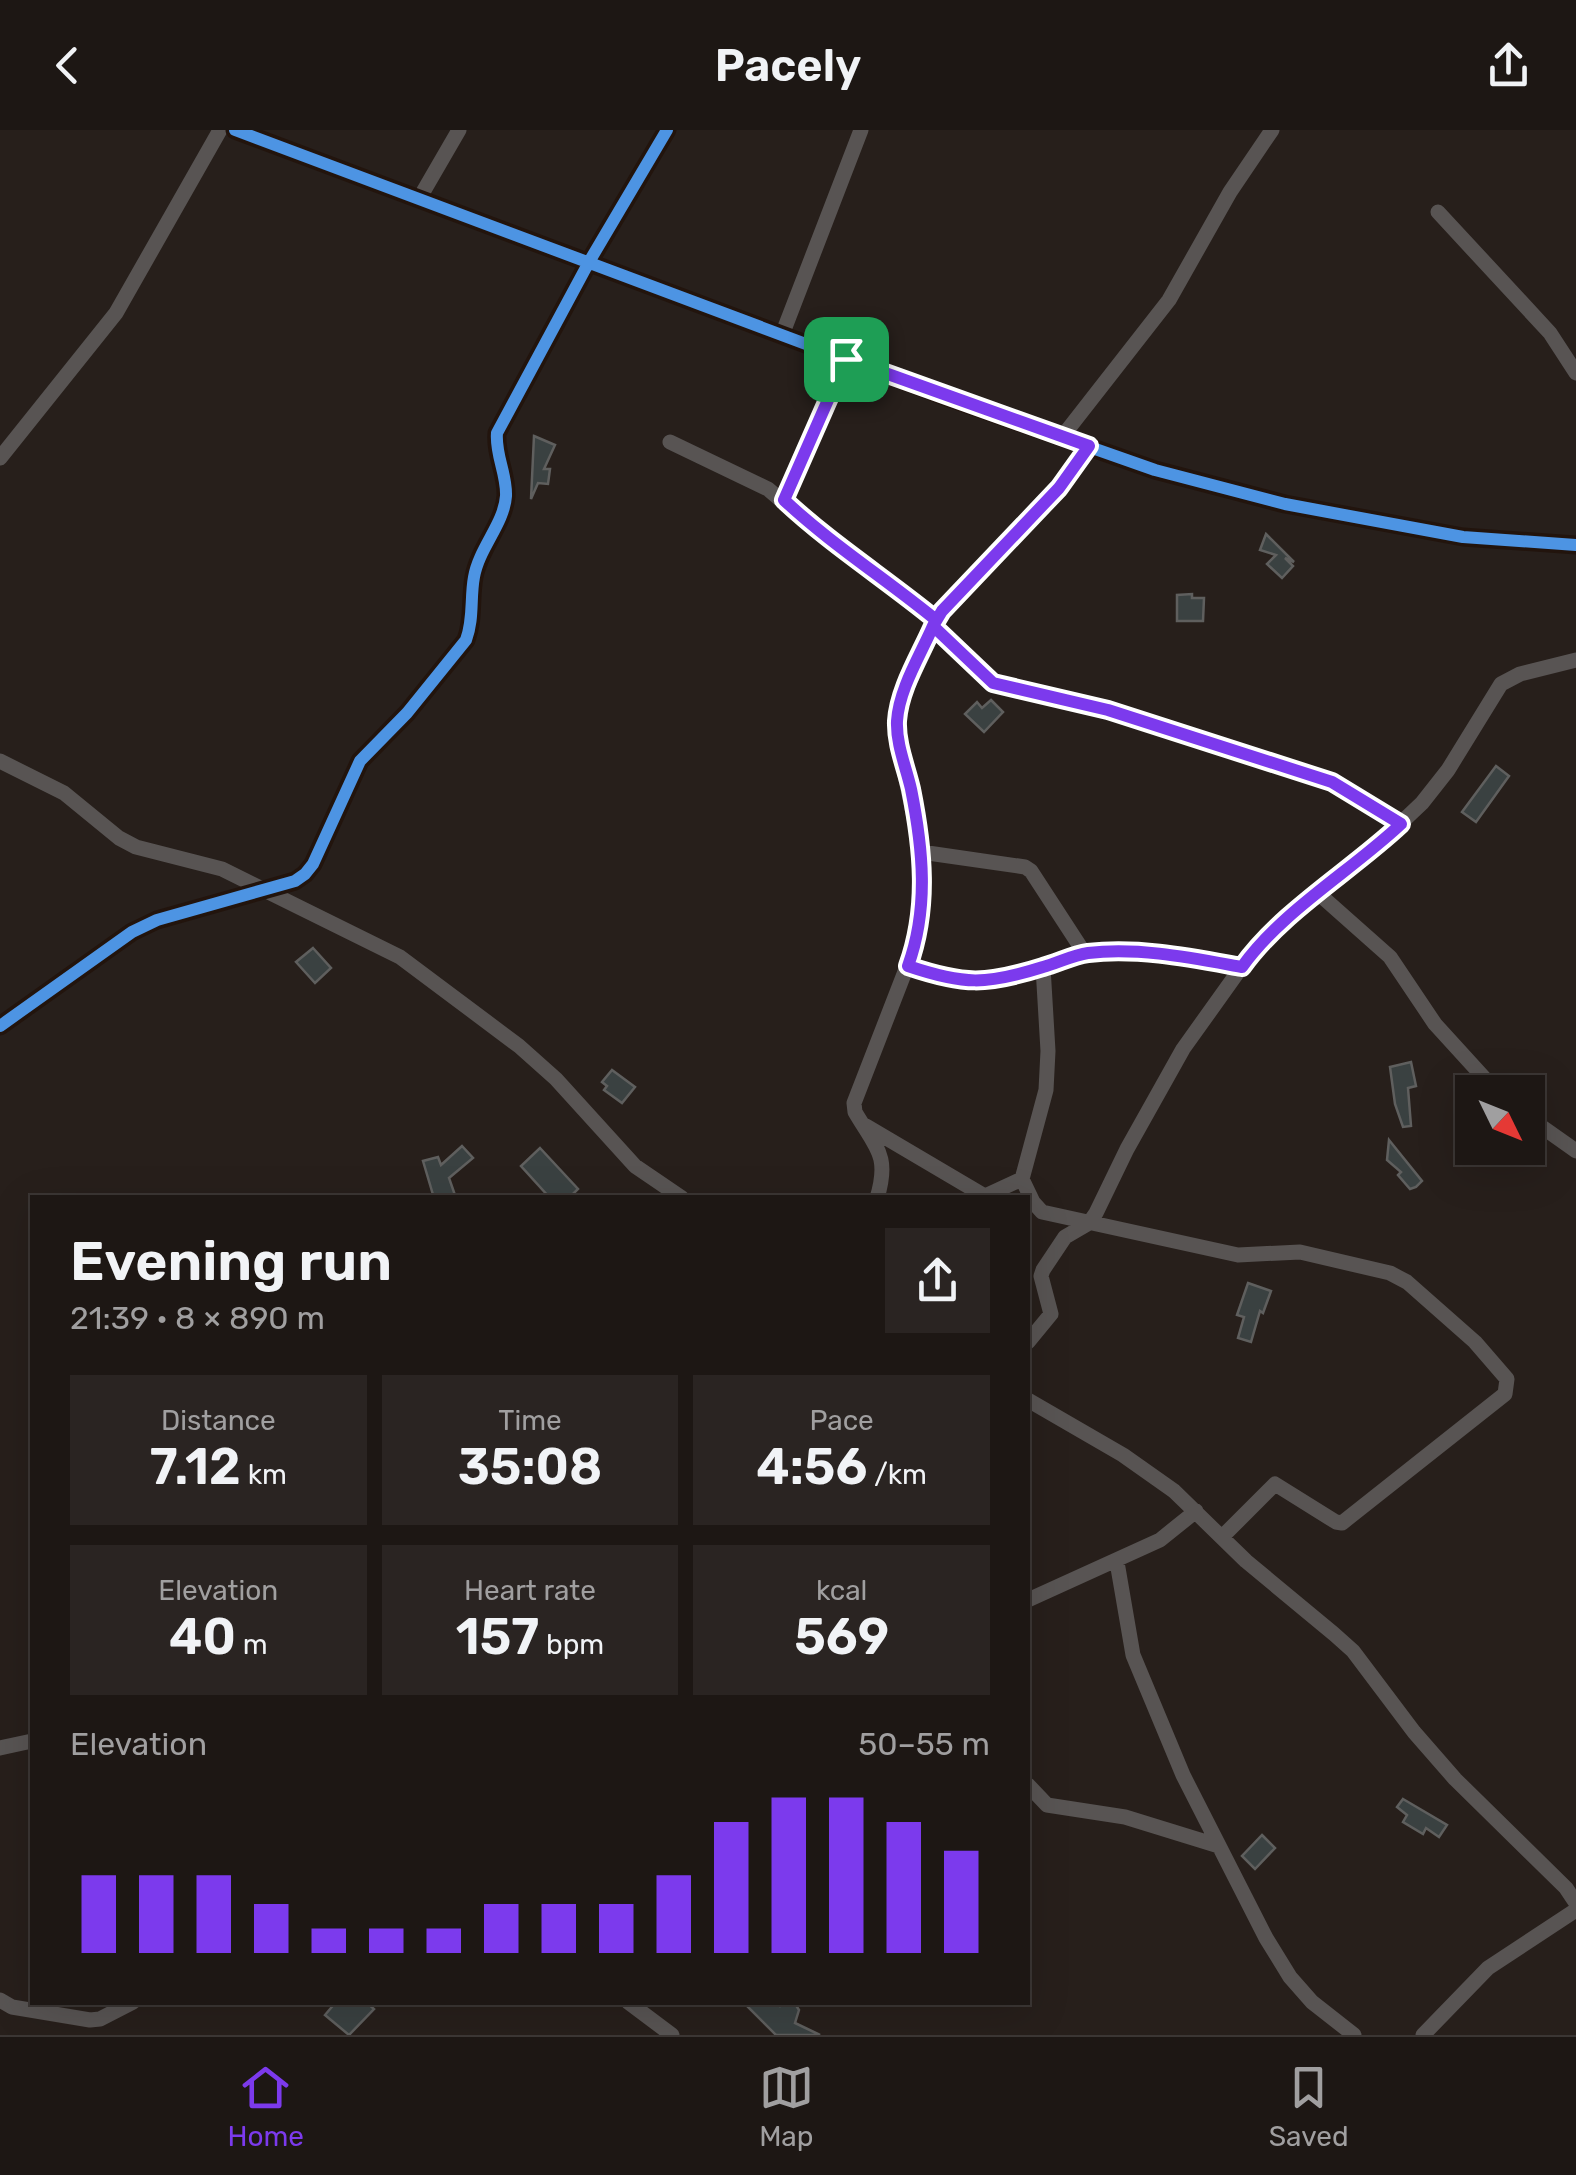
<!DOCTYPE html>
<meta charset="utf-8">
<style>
:root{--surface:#1d1714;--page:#2a2422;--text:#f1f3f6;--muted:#a09fa0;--line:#3b3634;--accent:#7c3aed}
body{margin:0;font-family:Rubik,sans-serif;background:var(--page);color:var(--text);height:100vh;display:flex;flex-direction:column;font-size:38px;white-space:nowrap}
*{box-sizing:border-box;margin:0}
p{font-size:32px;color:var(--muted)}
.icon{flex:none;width:55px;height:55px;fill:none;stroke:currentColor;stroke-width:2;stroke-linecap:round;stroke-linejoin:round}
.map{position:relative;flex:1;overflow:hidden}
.details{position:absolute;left:30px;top:1065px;width:1000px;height:810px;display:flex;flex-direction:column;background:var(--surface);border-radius:0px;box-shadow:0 10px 40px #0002,0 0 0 2px var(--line)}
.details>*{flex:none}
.needle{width:65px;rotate:133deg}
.fabs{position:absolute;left:1455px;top:945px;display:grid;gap:20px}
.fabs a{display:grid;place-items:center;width:90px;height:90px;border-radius:0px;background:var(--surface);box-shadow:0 10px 40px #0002,0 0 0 2px var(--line);font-size:50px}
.pin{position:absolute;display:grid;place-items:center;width:85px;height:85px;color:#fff;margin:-42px;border-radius:20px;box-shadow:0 5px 15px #0006}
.round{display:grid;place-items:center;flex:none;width:105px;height:105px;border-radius:0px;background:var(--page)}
.overview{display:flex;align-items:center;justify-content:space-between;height:170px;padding:0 40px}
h1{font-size:55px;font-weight:600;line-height:75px}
.stats{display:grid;grid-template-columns:repeat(3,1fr);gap:15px;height:170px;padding:10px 40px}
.stats div{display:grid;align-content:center;border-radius:0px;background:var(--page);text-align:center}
.stats b{font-size:50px;font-weight:600}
.stats small{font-size:28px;font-weight:400}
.stats p{font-size:28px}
.chart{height:280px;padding:20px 40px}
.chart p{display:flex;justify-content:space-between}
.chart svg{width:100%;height:180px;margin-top:10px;stroke:var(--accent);stroke-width:6}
header{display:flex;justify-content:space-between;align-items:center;height:130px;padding:0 40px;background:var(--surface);font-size:45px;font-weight:600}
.dock{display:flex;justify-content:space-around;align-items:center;height:140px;border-top:2px solid var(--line);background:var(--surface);font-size:28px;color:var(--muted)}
.dock a{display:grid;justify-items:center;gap:5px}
.dock .selected{color:var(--accent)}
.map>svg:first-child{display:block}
.building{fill:#3a4141;stroke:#5f5f5e;stroke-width:2.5}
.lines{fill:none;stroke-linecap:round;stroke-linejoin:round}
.street{stroke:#585453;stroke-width:15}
.cycleway-casing{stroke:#22140d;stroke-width:19}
.cycleway{stroke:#4d94e3;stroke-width:12}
.route-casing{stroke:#fff;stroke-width:20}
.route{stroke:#7c3aed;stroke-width:12}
</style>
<header><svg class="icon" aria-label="back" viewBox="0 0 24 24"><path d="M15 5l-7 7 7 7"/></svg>Pacely<svg class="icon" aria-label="share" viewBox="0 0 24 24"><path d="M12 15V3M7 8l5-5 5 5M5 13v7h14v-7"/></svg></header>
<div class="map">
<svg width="1576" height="1905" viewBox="0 0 1576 1905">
<rect width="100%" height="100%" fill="#271f1b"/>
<!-- building -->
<path class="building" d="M534 306 555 315 544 339H550L548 354 538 353 531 369Z
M1266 404 1294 432 1285 428 1293 436 1282 448 1267 434 1276 425 1260 420Z
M1192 464V468H1204L1203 491H1177V465Z
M991 570 1003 582 984 602 965 584 977 572 982 578Z
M1496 636 1509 646 1476 692 1462 682Z
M313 818 331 838 315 853 296 832Z
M1411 932 1416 956 1408 958 1411 996 1403 997 1395 974 1390 937Z
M612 940 635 957 622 973 604 960 607 956 602 952Z
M1389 1010 1422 1051 1416 1057 1410 1059 1398 1045 1401 1042 1387 1030Z
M462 1016 473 1028 449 1048 456 1068H434L423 1031 438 1027 441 1035Z
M540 1018 578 1059 569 1068H550L521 1036Z
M1248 1153 1271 1161 1263 1183 1260 1181 1251 1212 1238 1208 1244 1187 1237 1185Z
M1403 1669 1447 1695 1439 1707 1426 1698 1423 1704 1403 1692 1407 1685 1397 1677Z
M1262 1705 1275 1718 1255 1739 1242 1726Z
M336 1872H366L374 1879 349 1905 325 1885Z
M743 1872H776L780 1876 794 1872 799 1880 795 1893 820 1905H776Z"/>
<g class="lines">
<!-- street -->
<path class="street" d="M235 0 950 268 1155 340 1285 374 1463 407 1576 415
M419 69 459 0
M1438 82 1550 203 1576 243
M782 205 861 0
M1062 307 1169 170 1230 62 1272 0
M670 312 768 359 823 406 867 435 936 489
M0 328 116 183 220 0
M784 370 846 229
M933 497 993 553 1108 579 1332 652 1401 693
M0 631 64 663 119 708 136 717 222 739 400 827 519 916 556 949 635 1036 682 1068
M921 722 1025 737 1031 741 1085 824
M1319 764 1390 827 1435 894 1497 962
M907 836C961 854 989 854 1043 837 1057 833 1073 825 1088 823 1139 817 1192 828 1242 837
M1043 837 1048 921 1046 960 1022 1049 1033 1072 1042 1082 1238 1125 1300 1122 1390 1143 1407 1152 1475 1212 1507 1249 1505 1264 1342 1393 1336 1392 1275 1354 1222 1407
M0 896 132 802 157 790 295 751 305 744 313 734 360 631 407 583 466 510C474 489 470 468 474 447 479 418 504 394 506 366 507 344 495 325 497 303L589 132 667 0
M1528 987 1576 1021
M866 996 988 1068
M985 1066 1022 1049
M877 1068C890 1025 876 1018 855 982L854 973 918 808 923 755 921 722 897 606 902 568 943 481 1059 358 1089 317
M1028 1212 1051 1184 1041 1146 1043 1140 1065 1107 1089 1093 1096 1083 1127 1019 1183 919 1253 821 1277 797 1366 726 1422 673 1448 640 1501 554 1520 544 1576 530
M1028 1270 1123 1325 1174 1361 1246 1431 1334 1504 1353 1521 1414 1602 1455 1649 1566 1758 1576 1773
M1117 1432 1133 1525 1183 1645 1266 1808 1290 1847 1312 1872 1354 1905
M1028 1470 1160 1410 1196 1381
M0 1618 32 1611
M1028 1655 1047 1675 1125 1687 1219 1716
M0 1870 12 1877 90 1890 100 1889 133 1872
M628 1872 672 1905
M1423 1905 1488 1838 1576 1780"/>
<defs>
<path id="cycleway" d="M235 0 950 268 1155 340 1285 374 1463 407 1576 415
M0 896 132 802 157 790 295 751 305 744 313 734 360 631 407 583 466 510C474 489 470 468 474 447 479 418 504 394 506 366 507 344 495 325 497 303L589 132 667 0"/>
</defs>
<!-- cycleway casing -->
<use href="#cycleway" class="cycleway-casing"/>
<!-- cycleway -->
<use href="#cycleway" class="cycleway"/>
</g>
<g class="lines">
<defs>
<path id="route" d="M846 229 784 370C831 414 886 449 936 490L933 496C920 526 899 559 897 591 896 614 906 637 911 659 923 719 929 778 908 836 964 855 986 855 1043 837 1058 833 1073 825 1088 823 1139 817 1192 828 1242 837 1282 781 1351 741 1401 694L1332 652 1108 580 993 553 933 496 942 481 1059 358 1089 316 846 229"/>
</defs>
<!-- route casing -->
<use href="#route" class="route-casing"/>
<!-- route -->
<use href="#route" class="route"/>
</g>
</svg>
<div class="fabs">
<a><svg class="needle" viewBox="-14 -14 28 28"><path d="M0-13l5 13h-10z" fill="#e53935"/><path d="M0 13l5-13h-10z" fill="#a09fa0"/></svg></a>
</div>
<div class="pin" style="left:846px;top:229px;background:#1e9e55"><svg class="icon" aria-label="arrive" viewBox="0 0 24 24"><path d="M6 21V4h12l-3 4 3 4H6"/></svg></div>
<section class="details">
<div class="overview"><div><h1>Evening run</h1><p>21:39 · 8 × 890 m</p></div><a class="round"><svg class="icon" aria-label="share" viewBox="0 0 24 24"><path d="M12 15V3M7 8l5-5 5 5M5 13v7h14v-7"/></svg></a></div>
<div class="stats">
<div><p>Distance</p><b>7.12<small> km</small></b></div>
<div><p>Time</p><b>35:08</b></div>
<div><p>Pace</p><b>4:56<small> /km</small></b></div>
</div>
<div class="stats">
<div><p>Elevation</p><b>40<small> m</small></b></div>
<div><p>Heart rate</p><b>157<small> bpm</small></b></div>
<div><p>kcal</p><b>569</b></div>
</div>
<div class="chart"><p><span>Elevation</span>50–55 m</p>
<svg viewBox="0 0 160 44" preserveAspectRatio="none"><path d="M5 44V25M15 44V25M25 44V25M35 44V32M45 44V38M55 44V38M65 44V38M75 44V32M85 44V32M95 44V32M105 44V25M115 44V12M125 44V6M135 44V6M145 44V12M155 44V19"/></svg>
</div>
</section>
</div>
<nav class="dock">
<a class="selected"><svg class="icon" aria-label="home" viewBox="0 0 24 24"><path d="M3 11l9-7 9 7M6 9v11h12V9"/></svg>Home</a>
<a><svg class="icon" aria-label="map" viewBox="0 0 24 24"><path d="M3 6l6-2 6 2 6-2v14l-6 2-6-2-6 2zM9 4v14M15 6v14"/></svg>Map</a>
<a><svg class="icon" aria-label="saved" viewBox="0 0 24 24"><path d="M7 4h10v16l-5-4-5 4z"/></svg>Saved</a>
</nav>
